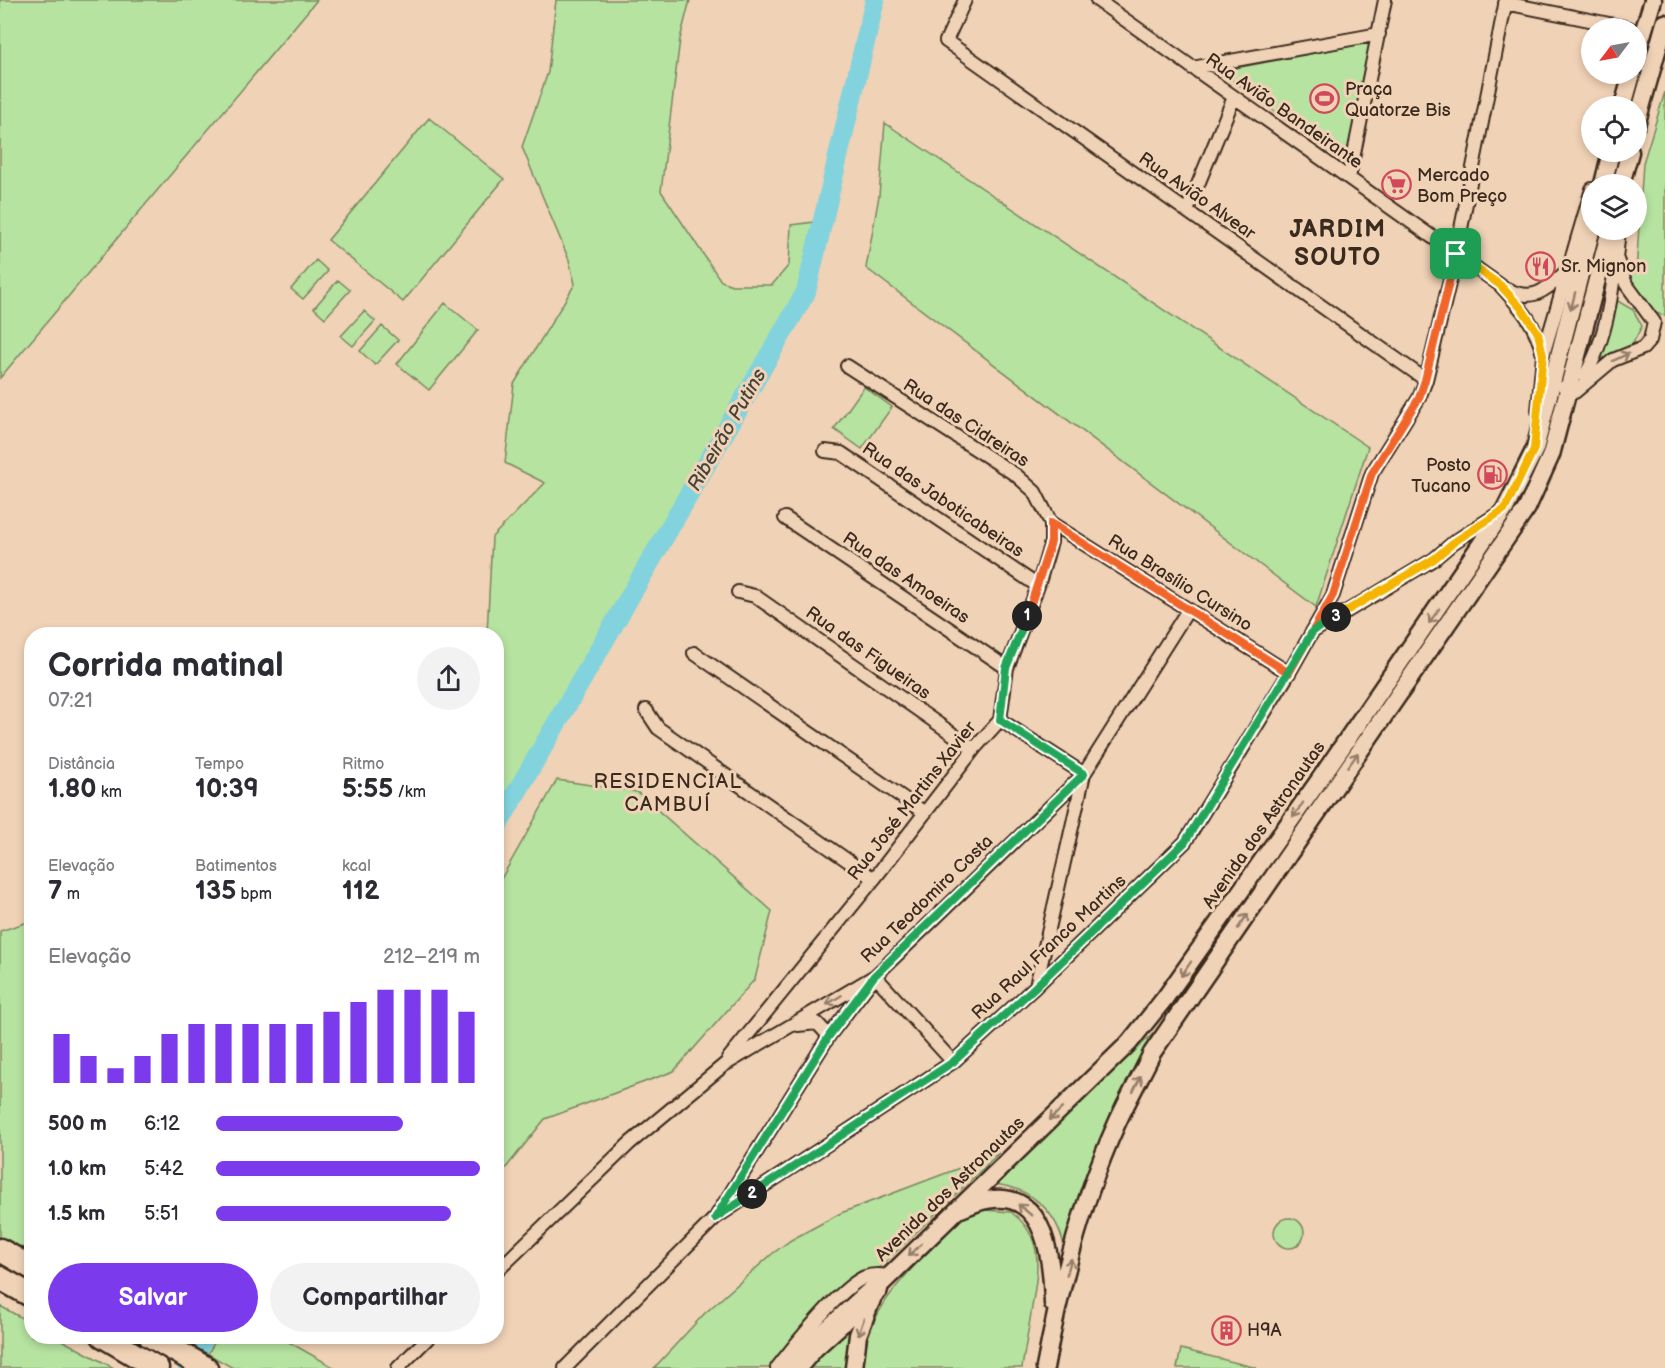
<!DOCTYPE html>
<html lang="pt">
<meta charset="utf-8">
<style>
:root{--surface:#fff;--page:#f2f2f3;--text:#2b2b33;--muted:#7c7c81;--accent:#7c3aed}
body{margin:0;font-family:"Balsamiq Sans",sans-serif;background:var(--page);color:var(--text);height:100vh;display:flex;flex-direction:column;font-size:22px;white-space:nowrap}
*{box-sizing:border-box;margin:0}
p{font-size:20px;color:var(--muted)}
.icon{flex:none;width:33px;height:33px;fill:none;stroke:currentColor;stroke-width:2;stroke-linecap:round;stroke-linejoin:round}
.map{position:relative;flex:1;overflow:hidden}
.sheet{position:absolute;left:24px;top:627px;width:480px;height:717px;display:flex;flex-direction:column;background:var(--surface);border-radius:24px;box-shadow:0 3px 9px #0003}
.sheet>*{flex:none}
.needle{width:39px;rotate:238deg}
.tools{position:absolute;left:1581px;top:18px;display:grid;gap:12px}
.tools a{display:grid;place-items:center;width:66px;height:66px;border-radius:50%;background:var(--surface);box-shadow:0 3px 9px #0003;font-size:30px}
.pin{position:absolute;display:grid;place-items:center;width:51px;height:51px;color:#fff;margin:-26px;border-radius:12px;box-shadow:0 3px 9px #0006}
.km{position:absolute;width:30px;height:30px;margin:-15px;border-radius:50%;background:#222;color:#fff;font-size:16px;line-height:30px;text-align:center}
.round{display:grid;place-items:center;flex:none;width:63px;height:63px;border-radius:32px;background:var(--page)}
.head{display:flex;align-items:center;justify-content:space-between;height:102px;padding:0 24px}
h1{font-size:33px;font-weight:700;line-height:45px}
.figures{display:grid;grid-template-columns:repeat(3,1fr);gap:9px;height:102px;padding:6px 24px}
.figures div{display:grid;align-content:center}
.figures b{font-size:26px;font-weight:700}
.figures small{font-size:16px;font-weight:400}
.figures p{font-size:16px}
.chart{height:168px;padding:12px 24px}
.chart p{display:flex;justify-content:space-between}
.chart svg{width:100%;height:108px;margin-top:6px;stroke:var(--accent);stroke-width:6}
.action{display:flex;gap:12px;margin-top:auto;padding:12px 24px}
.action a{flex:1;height:69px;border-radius:36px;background:var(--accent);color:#fff;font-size:24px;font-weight:700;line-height:69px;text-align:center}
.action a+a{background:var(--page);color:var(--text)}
ul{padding:0 24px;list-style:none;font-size:20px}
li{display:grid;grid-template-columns:96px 72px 1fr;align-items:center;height:45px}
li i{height:15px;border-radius:8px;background:var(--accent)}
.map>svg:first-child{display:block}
.green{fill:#b6e3a0;stroke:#78865f;stroke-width:1.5}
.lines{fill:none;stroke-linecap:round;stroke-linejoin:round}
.river{stroke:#82d3de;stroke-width:20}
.street-casing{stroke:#3b2a1e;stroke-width:16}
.secondary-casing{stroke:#3b2a1e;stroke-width:21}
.highway-casing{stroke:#3b2a1e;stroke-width:27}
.street{stroke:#f0d2b6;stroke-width:12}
.secondary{stroke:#f0d2b6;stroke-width:16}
.highway{stroke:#f0d2b6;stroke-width:22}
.oneway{stroke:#967e6a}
.split-1-casing{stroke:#fff;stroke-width:12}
.split-2-casing{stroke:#fff;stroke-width:12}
.split-3-casing{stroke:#fff;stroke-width:12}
.split-4-casing{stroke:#fff;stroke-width:12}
.split-1{stroke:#f0652b;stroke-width:8}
.split-2{stroke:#22a559;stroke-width:8}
.split-3{stroke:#22a559;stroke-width:8}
.split-4{stroke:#f5b400;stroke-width:8}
.labels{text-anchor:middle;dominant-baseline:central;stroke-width:6;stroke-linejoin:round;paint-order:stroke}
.poi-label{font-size:18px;fill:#3b2a1e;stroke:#f0d2b6;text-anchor:start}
.street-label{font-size:18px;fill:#3b2a1e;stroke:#f0d2b6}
.water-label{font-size:20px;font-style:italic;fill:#46433b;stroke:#f0d2b6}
.neighbourhood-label{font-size:20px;letter-spacing:1.5px;fill:#3b2a1e;stroke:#f0d2b6}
.district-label{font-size:24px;font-weight:bold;letter-spacing:1.5px;fill:#3b2a1e;stroke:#f0d2b6}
</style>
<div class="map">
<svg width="1665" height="1368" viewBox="0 0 1665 1368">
<rect width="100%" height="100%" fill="#f0d2b6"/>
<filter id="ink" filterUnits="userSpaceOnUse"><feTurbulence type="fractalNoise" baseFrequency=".0167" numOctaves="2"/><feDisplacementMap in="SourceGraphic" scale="12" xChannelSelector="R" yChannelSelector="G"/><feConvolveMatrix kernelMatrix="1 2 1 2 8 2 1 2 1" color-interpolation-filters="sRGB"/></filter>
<g filter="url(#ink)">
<!-- green -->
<path class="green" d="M0 0H317L0 378Z
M556 0H690L680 39 661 191 721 281 732 285H772L789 265 791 225 823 221 806 292 497 828 496 634H487L492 537 545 483 505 463 514 384 575 284 569 260 522 147 548 72Z
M1372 42 1346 164 1220 71Z
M1665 92V316L1646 309 1622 272 1636 273 1643 163Z
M429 118 504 179 403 302 328 240Z
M885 123 1368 447 1316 607 866 268 879 196Z
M316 260 328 271 303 299 291 289Z
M338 280 350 290 325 318 314 308Z
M1616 300 1633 310 1642 326 1632 345 1597 365Z
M445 303 478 330 429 390 397 364Z
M364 311 375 321 353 346 341 336Z
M382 326 398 340 375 365 360 351Z
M864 387 892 407 862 449 834 429Z
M557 780 637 792 772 911 755 979 674 1071 545 1119 497 1179V886Z
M31 921V1256L0 1238V931Z
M1155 1032C1113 1100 1083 1172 1065 1250 1058 1211 1030 1186 991 1184Z
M999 1153 810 1334 784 1368H654L704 1314 772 1254 791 1240 841 1213Z
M984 1210 1011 1212C1045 1237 1038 1271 1032 1307 1029 1327 1025 1348 1022 1368H863C865 1305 915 1267 955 1224L965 1216Z
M1274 1233a15 15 0 1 1 30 0a15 15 0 1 1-30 0Z
M0 1306 31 1323 32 1336 56 1337 114 1368H0Z
M855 1317 847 1368H804Z
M218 1336 280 1337 335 1368H233L208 1354Z
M1181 1349 1257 1368H1177Z"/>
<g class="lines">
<!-- river -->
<path class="river" d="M496 828 806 292 875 0
M188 1368 205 1336"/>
<defs>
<path id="street" d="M965 0 946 41 1426 380
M1097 0 1500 285C1522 309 1536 324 1543 355
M1505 3 1629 28
M1192 68 1379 34
M1349 178 1385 0
M1187 211 1234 97
M1507 289C1535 304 1547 288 1568 270
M847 366 1016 475 1035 492 1051 523 1289 673
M1584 377C1610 335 1614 277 1619 230
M1564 387 1575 392 1613 360 1643 348 1650 340 1654 322 1626 284 1616 257
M1538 411 1543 355 1592 189
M825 451 841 453 1038 586
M785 518 1007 668
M738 592 755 596 974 749
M1314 631 1434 559 1454 542 1499 513
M694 653 925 813
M646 710 658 728 874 879
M1000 720 1084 774 1036 986
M875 976 953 1062
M798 1025 817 1023 829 1036
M728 1059 874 879 974 749 1000 720 1007 668 1038 586 1051 542V523
M717 1215 829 1036 871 981
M496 1272 630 1143 724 1065 875 976 1084 774 1188 610
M398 1368 430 1336
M565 1368 715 1218 953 1062 1035 987 1185 842 1289 673 1333 595 1372 473 1419 398 1426 380 1456 254 1506 0
M777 1368C794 1346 841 1287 865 1277 873 1274 881 1275 889 1276"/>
<path id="secondary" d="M1636 55 1653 0
M1623 106 1632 74
M1636 125 1665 23
M1603 184 1611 152
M1621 184 1630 152
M961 1209C969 1206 978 1201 987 1200 1048 1188 1052 1264 1053 1304
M854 1368 858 1335 876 1289 1129 1043 1165 998 1320 779 1505 509 1535 449 1592 228
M1045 1368C1060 1287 1083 1198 1117 1123 1128 1099 1141 1076 1152 1053L1527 508 1551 455 1610 230"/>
<path id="highway" d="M0 1250 32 1268
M0 1278 32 1296
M103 1336 157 1368
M150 1336 206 1368
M794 1368 813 1346 876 1289"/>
</defs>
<!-- street casing -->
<use href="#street" class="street-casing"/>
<!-- secondary casing -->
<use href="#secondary" class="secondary-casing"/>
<!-- highway casing -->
<use href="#highway" class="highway-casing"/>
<!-- street -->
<use href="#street" class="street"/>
<!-- secondary -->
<use href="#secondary" class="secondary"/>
<!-- highway -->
<use href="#highway" class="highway"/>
</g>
<!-- one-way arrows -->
<defs><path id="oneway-shaft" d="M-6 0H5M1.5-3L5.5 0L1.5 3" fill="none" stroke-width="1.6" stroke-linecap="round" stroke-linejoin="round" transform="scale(1.5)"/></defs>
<g class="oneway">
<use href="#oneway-shaft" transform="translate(1573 301) rotate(104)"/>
<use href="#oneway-shaft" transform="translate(1621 357) rotate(-25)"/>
<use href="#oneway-shaft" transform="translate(1434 616) rotate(125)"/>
<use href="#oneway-shaft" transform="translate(1353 760) rotate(-55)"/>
<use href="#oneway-shaft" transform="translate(1298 810) rotate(125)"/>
<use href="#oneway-shaft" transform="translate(1243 921) rotate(-56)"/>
<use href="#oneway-shaft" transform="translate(1186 969) rotate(125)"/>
<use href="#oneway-shaft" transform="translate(834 1000) rotate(148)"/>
<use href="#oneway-shaft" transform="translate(1137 1084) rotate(-64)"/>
<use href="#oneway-shaft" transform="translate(1056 1114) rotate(136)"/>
<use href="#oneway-shaft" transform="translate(1025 1210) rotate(-140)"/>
<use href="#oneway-shaft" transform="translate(915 1250) rotate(136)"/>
<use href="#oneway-shaft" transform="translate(1069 1267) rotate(-74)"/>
<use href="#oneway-shaft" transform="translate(861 1327) rotate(109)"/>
</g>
</g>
<g class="lines" filter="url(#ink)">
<defs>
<path id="split-1" d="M1027 616 1051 542V523L1289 673 1333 595 1372 473 1419 398 1425 380 1456 254"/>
<path id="split-2" d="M752 1194 715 1218 829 1036 874 976 1084 774 1000 720 1006 668 1027 616"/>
<path id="split-3" d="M752 1194 953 1062 1035 987 1185 842 1313 631 1336 617"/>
<path id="split-4" d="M1336 617 1434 559 1454 542 1505 509 1534 449 1543 355 1538 333 1522 309 1500 285 1456 254"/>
</defs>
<!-- split-1 casing -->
<use href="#split-1" class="split-1-casing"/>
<!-- split-2 casing -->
<use href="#split-2" class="split-2-casing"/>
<!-- split-3 casing -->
<use href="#split-3" class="split-3-casing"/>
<!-- split-4 casing -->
<use href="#split-4" class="split-4-casing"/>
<!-- split-1 -->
<use href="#split-1" class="split-1"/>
<!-- split-2 -->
<use href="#split-2" class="split-2"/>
<!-- split-3 -->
<use href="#split-3" class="split-3"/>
<!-- split-4 -->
<use href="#split-4" class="split-4"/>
</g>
<!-- icons -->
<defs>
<symbol id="stadium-ring" viewBox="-11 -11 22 22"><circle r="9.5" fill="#f0d2b6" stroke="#d1495b" stroke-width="1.5"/><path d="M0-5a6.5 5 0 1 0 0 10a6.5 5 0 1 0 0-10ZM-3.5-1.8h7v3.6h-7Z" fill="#d1495b"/></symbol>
<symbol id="supermarket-ring" viewBox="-11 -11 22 22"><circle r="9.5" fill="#f0d2b6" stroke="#d1495b" stroke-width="1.5"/><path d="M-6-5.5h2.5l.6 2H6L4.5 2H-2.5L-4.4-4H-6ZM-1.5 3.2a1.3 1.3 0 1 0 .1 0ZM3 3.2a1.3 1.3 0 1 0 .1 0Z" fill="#d1495b"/></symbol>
<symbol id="restaurant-ring" viewBox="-11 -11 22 22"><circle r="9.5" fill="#f0d2b6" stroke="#d1495b" stroke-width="1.5"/><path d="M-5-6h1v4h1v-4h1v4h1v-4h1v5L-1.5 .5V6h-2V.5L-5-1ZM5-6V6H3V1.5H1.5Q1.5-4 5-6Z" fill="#d1495b"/></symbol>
<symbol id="fuel-ring" viewBox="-11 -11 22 22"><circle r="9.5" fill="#f0d2b6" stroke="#d1495b" stroke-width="1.5"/><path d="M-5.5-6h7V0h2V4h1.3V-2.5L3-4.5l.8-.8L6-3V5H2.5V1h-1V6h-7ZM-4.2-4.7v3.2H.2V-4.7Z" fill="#d1495b"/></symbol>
<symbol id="building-ring" viewBox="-11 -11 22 22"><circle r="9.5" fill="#f0d2b6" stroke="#d1495b" stroke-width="1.5"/><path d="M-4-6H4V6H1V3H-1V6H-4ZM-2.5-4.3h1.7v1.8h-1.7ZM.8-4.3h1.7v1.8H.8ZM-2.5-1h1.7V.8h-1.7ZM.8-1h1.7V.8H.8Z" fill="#d1495b"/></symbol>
</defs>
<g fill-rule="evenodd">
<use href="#stadium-ring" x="1308" y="82" width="33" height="33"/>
<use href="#supermarket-ring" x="1380" y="168" width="33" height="33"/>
<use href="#restaurant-ring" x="1524" y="250" width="33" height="33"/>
<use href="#fuel-ring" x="1476" y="458" width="33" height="33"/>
<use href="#building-ring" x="1210" y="1314" width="33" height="33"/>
</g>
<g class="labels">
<!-- poi labels -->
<g class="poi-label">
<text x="1345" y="89">Praça<tspan x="1345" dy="21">Quatorze Bis</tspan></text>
<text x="1417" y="175">Mercado<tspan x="1417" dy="21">Bom Preço</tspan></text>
<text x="1561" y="266">Sr. Mignon</text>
<text x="1471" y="465" text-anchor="end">Posto<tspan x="1471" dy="21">Tucano</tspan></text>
<text x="1247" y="1330">H9A</text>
</g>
<!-- street labels -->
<g class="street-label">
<text transform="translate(1284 111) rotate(35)">Rua Avião Bandeirante</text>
<text transform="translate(1197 196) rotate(35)">Rua Avião Alvear</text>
<text transform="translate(966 423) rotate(33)">Rua das Cidreiras</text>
<text transform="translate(943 500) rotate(34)">Rua das Jaboticabeiras</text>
<text transform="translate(906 578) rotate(34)">Rua das Amoeiras</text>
<text transform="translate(1180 583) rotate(32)">Rua Brasílio Cursino</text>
<text transform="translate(868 653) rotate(35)">Rua das Figueiras</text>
<text transform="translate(912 801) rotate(-52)">Rua José Martins Xavier</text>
<text transform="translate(1264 825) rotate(-55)">Avenida dos Astronautas</text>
<text transform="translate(927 899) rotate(-44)">Rua Teodomiro Costa</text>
<text transform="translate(1049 947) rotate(-43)">Rua Raul Franco Martins</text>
<text transform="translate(950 1189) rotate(-44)">Avenida dos Astronautas</text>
</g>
<!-- water labels -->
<g class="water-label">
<text transform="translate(727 430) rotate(-60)">Ribeirão Putins</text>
</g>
<!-- neighbourhood labels -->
<g class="neighbourhood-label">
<text x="668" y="782">RESIDENCIAL<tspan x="668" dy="23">CAMBUÍ</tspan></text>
</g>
<!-- district labels -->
<g class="district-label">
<text x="1338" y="229">JARDIM<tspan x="1338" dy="28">SOUTO</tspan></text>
</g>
</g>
</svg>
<div class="tools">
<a><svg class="needle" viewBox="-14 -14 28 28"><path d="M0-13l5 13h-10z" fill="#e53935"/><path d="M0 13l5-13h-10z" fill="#7c7c81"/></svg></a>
<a><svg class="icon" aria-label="locate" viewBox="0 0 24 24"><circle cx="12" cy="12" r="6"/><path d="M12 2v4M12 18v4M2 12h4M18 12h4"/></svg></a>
<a><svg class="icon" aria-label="layers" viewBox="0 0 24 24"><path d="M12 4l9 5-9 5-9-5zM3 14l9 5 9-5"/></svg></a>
</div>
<div class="pin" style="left:1456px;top:254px;background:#1e9e55"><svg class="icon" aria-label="arrive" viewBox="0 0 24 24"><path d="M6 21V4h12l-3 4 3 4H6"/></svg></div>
<b class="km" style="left:1027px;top:616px">1</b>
<b class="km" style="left:752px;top:1194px">2</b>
<b class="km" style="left:1336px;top:617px">3</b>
<section class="sheet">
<div class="head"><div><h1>Corrida matinal</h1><p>07:21</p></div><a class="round"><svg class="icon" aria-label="share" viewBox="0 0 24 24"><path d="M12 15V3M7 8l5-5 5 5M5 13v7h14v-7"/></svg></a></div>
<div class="figures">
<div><p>Distância</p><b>1.80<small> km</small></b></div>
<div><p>Tempo</p><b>10:39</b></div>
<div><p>Ritmo</p><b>5:55<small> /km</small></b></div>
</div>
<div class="figures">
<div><p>Elevação</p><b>7<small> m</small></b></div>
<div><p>Batimentos</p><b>135<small> bpm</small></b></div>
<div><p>kcal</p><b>112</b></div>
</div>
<div class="chart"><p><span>Elevação</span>212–219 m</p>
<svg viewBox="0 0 160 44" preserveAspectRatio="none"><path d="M5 44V24M15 44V33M25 44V38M35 44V33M45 44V24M55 44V20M65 44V20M75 44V20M85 44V20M95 44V20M105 44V15M115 44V11M125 44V6M135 44V6M145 44V6M155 44V15"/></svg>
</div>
<ul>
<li><b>500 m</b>6:12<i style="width:71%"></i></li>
<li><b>1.0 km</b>5:42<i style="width:100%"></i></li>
<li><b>1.5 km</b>5:51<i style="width:89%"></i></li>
</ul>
<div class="action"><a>Salvar</a><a>Compartilhar</a></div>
</section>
</div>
